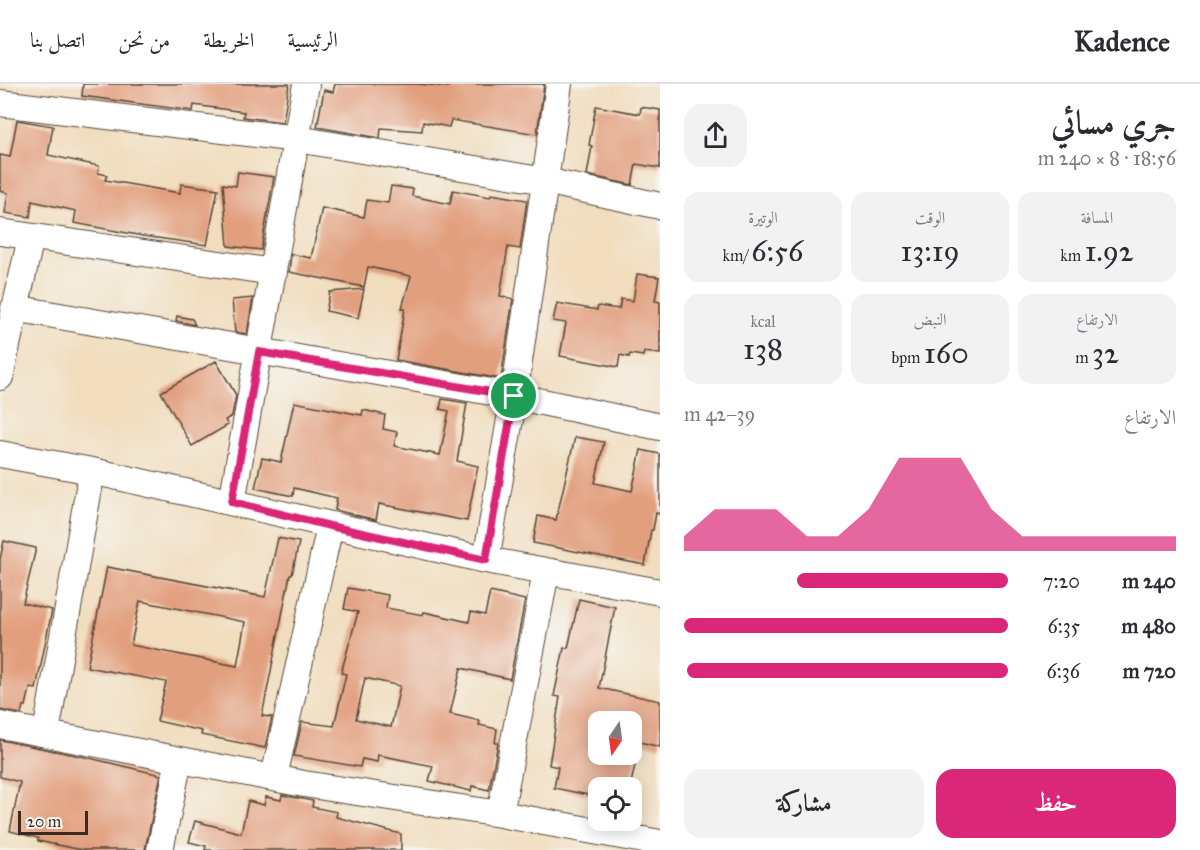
<!DOCTYPE html>
<html lang="ar">
<meta charset="utf-8">
<style>
:root{--surface:#fff;--page:#f2f2f3;--text:#2b2b33;--muted:#7c7c81;--line:#e1e1e2;--accent:#db2777}
body{margin:0;font-family:"IM FELL Great Primer",Amiri,serif;background:var(--page);color:var(--text);direction:rtl;height:100vh;display:flex;flex-direction:column;font-size:22px;white-space:nowrap}
*{box-sizing:border-box;margin:0}
p{font-size:20px;color:var(--muted)}
.icon{flex:none;width:33px;height:33px;fill:none;stroke:currentColor;stroke-width:2;stroke-linecap:round;stroke-linejoin:round}
.map{position:relative;flex:1;overflow:hidden;direction:ltr}
.details{display:flex;flex-direction:column;background:var(--surface);width:540px}
.details>*{flex:none}
.needle{width:39px;rotate:193deg}
.fabs{position:absolute;left:588px;top:627px;display:grid;gap:12px}
.fabs a{display:grid;place-items:center;width:54px;height:54px;border-radius:12px;background:var(--surface);box-shadow:0 3px 15px #0003;font-size:30px}
.scale{position:absolute;left:18px;bottom:15px;width:70px;box-sizing:border-box;padding-left:6px;border:3px solid #3b2a1e;border-top:0;font-size:16px;line-height:21px;white-space:nowrap;color:#3b2a1e;-webkit-text-stroke:4px #f6f6f2;paint-order:stroke}
.pin{position:absolute;display:grid;place-items:center;width:51px;height:51px;color:#fff;margin:-26px;border:3px solid #fff;border-radius:50%;box-shadow:0 2px 6px #0007}
.round{display:grid;place-items:center;flex:none;width:63px;height:63px;border-radius:18px;background:var(--page)}
.head{display:flex;align-items:center;justify-content:space-between;height:102px;padding:0 24px}
h1{font-size:33px;font-weight:600;line-height:45px}
.figures{display:grid;grid-template-columns:repeat(3,1fr);gap:9px;height:102px;padding:6px 24px}
.figures div{display:grid;align-content:center;border-radius:15px;background:var(--page);text-align:center}
.figures b{font-size:30px;font-weight:600}
.figures small{font-size:16px;font-weight:400}
.figures p{font-size:16px}
.chart{height:168px;padding:12px 24px}
.chart p{display:flex;justify-content:space-between}
.chart svg{width:100%;height:108px;margin-top:6px;fill:var(--accent);opacity:.7}
.button{display:flex;gap:12px;margin-top:auto;padding:12px 24px}
.button a{flex:1;height:69px;border-radius:18px;background:var(--accent);color:#fff;font-size:24px;font-weight:600;line-height:69px;text-align:center}
.button a+a{background:var(--page);color:var(--text)}
ul{padding:0 24px;list-style:none;font-size:20px}
li{display:grid;grid-template-columns:96px 72px 1fr;align-items:center;height:45px}
li i{height:15px;border-radius:8px;background:var(--accent)}
header{display:flex;align-items:center;gap:36px;box-sizing:border-box;height:84px;padding:0 30px;background:var(--surface);border-bottom:2px solid var(--line)}
header strong{font-size:28px}
nav{display:flex;gap:33px;margin-inline-start:auto;font-size:21px}
main{display:flex;flex:1;min-height:0}
.map>svg:first-child{display:block}
.building{fill:#e29f7e;fill-rule:evenodd}
.lines{fill:none;stroke-linecap:round;stroke-linejoin:round}
.minor-casing{stroke:#564536;stroke-width:28}
.minor{stroke:#fff;stroke-width:26}
.route-casing{stroke:#fff;stroke-width:12}
.route{stroke:#db2777;stroke-width:8}
</style>
<header>
<strong>Kadence</strong>
<nav><a>الرئيسية</a><a>الخريطة</a><a>من نحن</a><a>اتصل بنا</a></nav>
</header>
<main>
<section class="details">
<div class="head"><div><h1>جري مسائي</h1><p>18:56 · 8 × 240 m</p></div><a class="round"><svg class="icon" aria-label="share" viewBox="0 0 24 24"><path d="M12 15V3M7 8l5-5 5 5M5 13v7h14v-7"/></svg></a></div>
<div class="figures">
<div><p>المسافة</p><b>1.92<small> km</small></b></div>
<div><p>الوقت</p><b>13:19</b></div>
<div><p>الوتيرة</p><b>6:56<small> /km</small></b></div>
</div>
<div class="figures">
<div><p>الارتفاع</p><b>32<small> m</small></b></div>
<div><p>النبض</p><b>160<small> bpm</small></b></div>
<div><p>kcal</p><b>138</b></div>
</div>
<div class="chart"><p><span>الارتفاع</span>39–42 m</p>
<svg viewBox="0 0 160 44" preserveAspectRatio="none"><path d="M0 44V38L10 27L20 27L30 27L40 38L50 38L60 27L70 6L80 6L90 6L100 27L110 38L120 38L130 38L140 38L150 38L160 38V44z"/></svg>
</div>
<ul>
<li><b>240 m</b>7:20<i style="width:65%"></i></li>
<li><b>480 m</b>6:35<i style="width:100%"></i></li>
<li><b>720 m</b>6:36<i style="width:99%"></i></li>
</ul>
<div class="button"><a>حفظ</a><a>مشاركة</a></div>
</section>
<div class="map">
<svg width="660" height="766" viewBox="0 0 660 766">
<rect width="100%" height="100%" fill="#f6f6f2"/>
<filter id="ink" filterUnits="userSpaceOnUse"><feTurbulence type="fractalNoise" baseFrequency=".0167" numOctaves="2"/><feDisplacementMap in="SourceGraphic" scale="12" xChannelSelector="R" yChannelSelector="G"/><feConvolveMatrix kernelMatrix="1 2 1 2 8 2 1 2 1" color-interpolation-filters="sRGB"/></filter>
<filter id="wash" filterUnits="userSpaceOnUse"><feTurbulence type="fractalNoise" baseFrequency=".008" numOctaves="4" result="noise"/><feDisplacementMap in="SourceGraphic" scale="24" xChannelSelector="R" yChannelSelector="G"/><feGaussianBlur stdDeviation="1.35" result="paint"/><feColorMatrix in="noise" values="0 0 0 0 0 0 0 0 0 0 0 0 0 0 0 0 0 1.4 0 .05"/><feComposite in="paint" operator="in"/></filter>
<g filter="url(#wash)">
<rect width="100%" height="100%" fill="#f1ddbe"/>
<g id="blocks">
<!-- building -->
<path class="building" d="M83 0H289L283 38 243 33 244 28 194 21 193 27 82 12Z
M335 0H418L448 3 449 0H544L537 50 451 36 449 43 423 38 422 47 381 44 380 54 317 43 324 6 333 8Z
M596 22 640 30 641 23 660 26V84L636 80 632 101 587 91 592 62 589 61Z
M17 36 53 42 48 71 99 82 98 89 107 91 105 96 180 109 181 100 218 105 207 161 143 152 74 139 76 127 32 117 30 133 5 129 8 109 0 107V71L10 73Z
M238 88 274 93 261 166 228 162 223 100 236 102Z
M391 102 413 105 412 112 450 120 453 106 490 113 491 110 527 116 520 165 508 163 500 212 513 215 501 295 396 276 405 225 402 224 411 192 368 183 364 203 289 188 291 170 311 174 322 124 364 133 367 116 388 119Z
M637 190 659 193 655 217 660 218V270L644 268 643 272 630 270 629 273 620 271 618 283 560 272 566 239 553 237 557 219 597 226 598 222 619 225 621 215 633 217Z
M364 205 358 234 326 227 330 208Z
M253 214 247 250 235 248 232 216Z
M177 232 192 235 195 241 176 237Z
M216 277 236 311 232 332 225 336 228 341 192 362 161 308Z
M442 315 467 319 457 377 478 382 467 437 379 420 376 436 335 426 337 414 294 404 293 412 255 404 262 374 281 378 294 318 362 331 363 326 385 331 383 345 397 348 394 362 440 371 449 327 440 325Z
M575 353 604 358 595 399 632 407 641 366 660 370V430L656 429 653 446H651L645 481 533 459 538 432 556 436Z
M278 454 299 458 292 491H290L262 632 272 633 265 664 201 651 202 647 157 637 166 598 87 583 107 483 265 513ZM140 517 245 538 237 582 131 561Z
M4 457 36 464 23 519 52 526 36 605 30 604 26 622H23L21 630 0 626V475Z
M348 504 388 511 386 524 423 531 424 528 469 538 471 528 485 531 490 508 525 516 510 595 461 584 450 630 480 637 479 641 497 645 495 659H498L489 706 472 702 471 707 429 697 433 682 378 671 377 678 362 675 360 683 294 672 302 638 334 642 346 590 341 589 358 528 344 525ZM365 594 400 602 391 643 356 635Z
M579 515 615 523 599 604 660 617V663L640 658 630 704H598V713L554 704 558 683 549 681 560 613 554 612 564 564H568ZM598 638H632V670H598Z
M0 656 85 673 161 691 145 766H82L38 757V754L10 747 20 698 0 693Z
M282 711 313 717 312 723 337 728 336 733 401 750V766H205L206 762 189 758 195 737 241 749 248 717 264 721 266 713 281 716Z"/>
</g>
</g>
<g filter="url(#ink)">
<use href="#blocks" fill-opacity="0" stroke="#564536" stroke-width="1.5"/>
<g class="lines">
<defs>
<path id="minor" d="M0 19 297 55 545 97 660 122
M0 148 274 188
M14 224 514 312 660 343
M0 293 31 153
M0 370 92 387 486 476 660 508
M232 418 306 0
M486 476 514 312 559 0
M0 641 304 700 500 730 660 759
M46 649 92 387
M274 693 330 442
M500 730 546 488
M160 766 179 676"/>
</defs>
<!-- minor casing -->
<use href="#minor" class="minor-casing"/>
<!-- minor -->
<use href="#minor" class="minor"/>
</g>
</g>
<g class="lines" filter="url(#ink)">
<defs>
<path id="route" d="M259 268 514 312 486 476 330 442 232 418Z"/>
</defs>
<!-- route casing -->
<use href="#route" class="route-casing"/>
<!-- route -->
<use href="#route" class="route"/>
</g>
</svg>
<div class="fabs">
<a><svg class="needle" viewBox="-14 -14 28 28"><path d="M0-13l5 13h-10z" fill="#e53935"/><path d="M0 13l5-13h-10z" fill="#7c7c81"/></svg></a>
<a><svg class="icon" aria-label="locate" viewBox="0 0 24 24"><circle cx="12" cy="12" r="6"/><path d="M12 2v4M12 18v4M2 12h4M18 12h4"/></svg></a>
</div>
<div class="scale">20 m</div>
<div class="pin" style="left:514px;top:312px;background:#1e9e55"><svg class="icon" aria-label="arrive" viewBox="0 0 24 24"><path d="M6 21V4h12l-3 4 3 4H6"/></svg></div>
</div>
</main>
